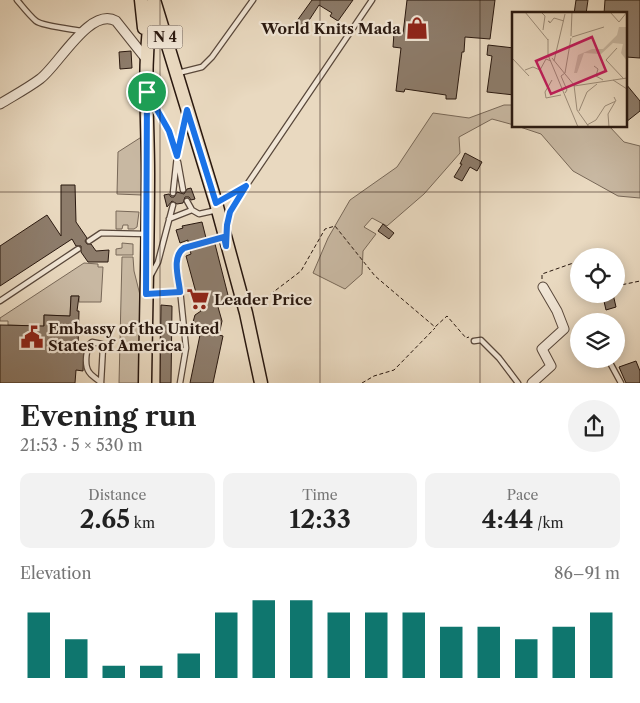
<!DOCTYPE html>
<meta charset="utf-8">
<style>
:root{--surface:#fff;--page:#f2f2f2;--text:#222;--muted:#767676;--accent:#0f766e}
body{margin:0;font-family:"Libre Caslon Text",serif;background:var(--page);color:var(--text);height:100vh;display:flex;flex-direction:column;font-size:19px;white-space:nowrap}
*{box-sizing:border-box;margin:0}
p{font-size:16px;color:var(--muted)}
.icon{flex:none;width:28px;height:28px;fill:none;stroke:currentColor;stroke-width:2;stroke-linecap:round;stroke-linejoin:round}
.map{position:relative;height:383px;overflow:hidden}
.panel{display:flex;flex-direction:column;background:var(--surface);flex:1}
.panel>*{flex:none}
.controls{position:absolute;left:570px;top:248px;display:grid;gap:10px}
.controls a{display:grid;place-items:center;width:55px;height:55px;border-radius:50%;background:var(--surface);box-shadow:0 2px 12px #0003;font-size:25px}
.pin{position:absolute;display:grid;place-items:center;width:42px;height:42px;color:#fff;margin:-21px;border:2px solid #fff;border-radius:50%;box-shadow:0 1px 5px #0007}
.round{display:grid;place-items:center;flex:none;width:52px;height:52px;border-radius:26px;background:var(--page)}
.head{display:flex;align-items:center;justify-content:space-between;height:85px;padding:0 20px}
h1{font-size:28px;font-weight:700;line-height:38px}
.metrics{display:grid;grid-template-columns:repeat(3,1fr);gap:8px;height:85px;padding:5px 20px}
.metrics div{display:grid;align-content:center;border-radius:10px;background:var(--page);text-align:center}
.metrics b{font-size:25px;font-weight:700}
.metrics small{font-size:14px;font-weight:400}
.metrics p{font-size:14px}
.chart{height:140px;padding:10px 20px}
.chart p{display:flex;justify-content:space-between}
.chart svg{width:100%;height:90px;margin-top:5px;stroke:var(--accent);stroke-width:6}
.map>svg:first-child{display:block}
.green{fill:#c8b8a2;stroke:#786858}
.building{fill:#8d7c6b;stroke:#29180f}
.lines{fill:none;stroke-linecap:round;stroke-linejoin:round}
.lane-casing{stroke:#59483b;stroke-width:7}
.street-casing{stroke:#59483b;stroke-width:11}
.primary-casing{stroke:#29180f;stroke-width:15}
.path{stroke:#29180f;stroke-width:1;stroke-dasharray:4 2.5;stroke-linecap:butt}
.lane{stroke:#f1e6d6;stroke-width:4.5}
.street{stroke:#f1e6d6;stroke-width:9}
.primary{stroke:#e9d9c0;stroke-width:12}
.route-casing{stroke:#fff;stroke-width:10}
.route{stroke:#1a73e8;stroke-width:6}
.grid{fill:none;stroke:#29180f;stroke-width:1;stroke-opacity:0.55}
.labels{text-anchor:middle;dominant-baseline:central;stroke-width:4.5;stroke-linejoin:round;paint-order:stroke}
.shield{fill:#f1e6d6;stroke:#65564b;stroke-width:1}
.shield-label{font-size:14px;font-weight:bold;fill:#29180f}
.poi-label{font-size:15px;font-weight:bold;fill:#29180f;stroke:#f1e6d6;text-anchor:start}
.inset-road{fill:none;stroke:#9c8c79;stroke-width:1}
.view{fill:#c2185b;fill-opacity:0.15;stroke:#c2185b;stroke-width:2.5}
.inset-edge{fill:none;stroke:#29180f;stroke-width:2.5}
</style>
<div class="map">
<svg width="640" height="383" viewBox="0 0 640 383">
<rect width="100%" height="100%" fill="#e9d9c0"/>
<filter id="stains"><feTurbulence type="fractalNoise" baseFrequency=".004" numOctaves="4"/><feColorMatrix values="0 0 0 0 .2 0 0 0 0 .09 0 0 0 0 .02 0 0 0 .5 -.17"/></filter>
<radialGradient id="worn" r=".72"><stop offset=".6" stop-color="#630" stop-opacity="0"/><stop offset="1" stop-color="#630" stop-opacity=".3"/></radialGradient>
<!-- green -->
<path class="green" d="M504 105H514V125L492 119 459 137 460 153 424 194 387 226 372 218 364 227 376 234 363 251 362 274 345 289 313 273 328 238 350 200 397 167 433 113 469 118Z
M517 126H609L624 142 640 146V198L618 196 573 171 541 134Z
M143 136 142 195 117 194 118 152Z
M116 211 139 212 137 227 134 229H128V225H123L122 229H116Z
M122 243 133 244V255H116V249L122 248Z
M122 257H133L134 271 141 299 139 383H119Z
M84 263 98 264V267H103L101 302H79V296H71L70 316 44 315 43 334 34 326 8 325V321H0V318Z"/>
<!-- building -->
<path class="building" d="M312 0H353L338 21 330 16 332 13 319 5 302 31 294 25Z
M407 0H495L490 39 465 37 464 52H462L456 99H446V95L405 89 404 92 396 91 401 48 393 47 394 33 403 34Z
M576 0H588L586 14H574Z
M605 0H640V58L626 57V14H604Z
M488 45 514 48V95L487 92 492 56 487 55Z
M131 51 132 68 120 69 119 52Z
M626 84 640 101V111L626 122Z
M465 153 482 162 477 171 470 167 462 181 454 177 462 164H460Z
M61 185H75L76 222 87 238 85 241 87 244H91L96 251 109 250 108 262H88L81 252V246H76L72 239 0 286V246L47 215 61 236Z
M191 188 195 199 191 200 189 197H185L183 203 177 204 172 201 167 207 164 195 169 194 171 197H174L177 192 184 194 187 189Z
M202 222 206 238 188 243V240L180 243 176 230 183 228 182 226Z
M383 224 394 233 389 239 378 231Z
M215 244 230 303 218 307 222 321 219 335 223 336 213 383H190L200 335 195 329 193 322 195 315 201 311 186 256 191 254 190 250Z
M613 294 616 307 606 310 603 297Z
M71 296H79L77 311H79L78 348H84L83 371 76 370 75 383H0V325L44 326V315L70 316Z
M161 305 172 306 171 383H160Z
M636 361 640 371V383H626L619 367Z"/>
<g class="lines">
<defs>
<path id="lane" d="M17 0C23 7 29 15 36 21 42 26 71 29 82 31
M178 73 202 67 212 57 253 0
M150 97 169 131 177 156 173 193
M177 155 186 116
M178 162 183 190
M187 201 192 210 199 214 217 210
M217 203 245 187
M169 219 192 210
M227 227 230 212 246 186 372 0
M89 241 101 233 146 234
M151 275 158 262 173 205
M148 294 180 292
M0 301 78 249
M474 341 481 340 499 358 518 383
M608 359 621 383
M101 383C97 378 92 377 89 372 84 365 86 346 92 342L102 344 103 347 101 383
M180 383 186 348 177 260 180 251 184 248 224 237"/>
<path id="street" d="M0 104C13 96 28 88 40 79 58 66 90 6 116 21L147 60
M532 383 551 366 542 349 564 329 557 311 543 287"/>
<path id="primary" d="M141 0 144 28
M154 0 216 203 246 313 261 383
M145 383C146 313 148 243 148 173 148 117 142 58 153 2"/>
</defs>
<!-- lane casing -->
<use href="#lane" class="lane-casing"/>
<!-- street casing -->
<use href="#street" class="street-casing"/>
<!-- primary casing -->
<use href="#primary" class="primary-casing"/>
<!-- path -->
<path class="path" d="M542 279V274L579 261
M616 286 640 281
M255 306 301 271 325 229 335 226 375 276 435 327 447 316 466 338 469 337
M362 383 374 376 394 370 435 328"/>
<!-- lane -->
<use href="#lane" class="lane"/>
<!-- street -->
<use href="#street" class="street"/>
<!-- primary -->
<use href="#primary" class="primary"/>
</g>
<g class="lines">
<defs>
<path id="route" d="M147 92 169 131 177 156 187 110 216 203 246 186 230 212 227 225 226 246 224 237 184 248C171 257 179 279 180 292L146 294Z"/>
</defs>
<!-- route casing -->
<use href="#route" class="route-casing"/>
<!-- route -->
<use href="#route" class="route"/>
</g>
<!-- grid -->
<path class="grid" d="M160 0V383M320 0V383M480 0V383M0 192H640"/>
<!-- icons -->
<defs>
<symbol id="shop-bare" viewBox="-9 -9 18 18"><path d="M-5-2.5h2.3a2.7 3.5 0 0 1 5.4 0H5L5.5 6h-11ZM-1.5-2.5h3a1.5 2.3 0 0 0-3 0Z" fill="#8f2418" stroke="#f1e6d6" stroke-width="2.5" paint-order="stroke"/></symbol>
<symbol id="supermarket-bare" viewBox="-9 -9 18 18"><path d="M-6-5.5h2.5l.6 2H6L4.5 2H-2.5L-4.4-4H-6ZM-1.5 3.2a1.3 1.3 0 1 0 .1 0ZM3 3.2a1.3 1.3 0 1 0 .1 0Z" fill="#8f2418" stroke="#f1e6d6" stroke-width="2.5" paint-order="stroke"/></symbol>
<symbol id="civic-bare" viewBox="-9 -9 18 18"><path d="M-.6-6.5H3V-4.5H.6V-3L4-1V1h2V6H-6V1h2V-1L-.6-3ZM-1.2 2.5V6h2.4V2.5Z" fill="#8f2418" stroke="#f1e6d6" stroke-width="2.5" paint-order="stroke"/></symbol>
</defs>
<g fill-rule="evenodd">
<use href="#shop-bare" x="401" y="12" width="32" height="32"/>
<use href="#supermarket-bare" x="182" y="283" width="32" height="32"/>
<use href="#civic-bare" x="16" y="321" width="32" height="32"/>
</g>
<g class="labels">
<!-- shield labels -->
<rect class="shield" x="147.5" y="25.5" width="35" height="23" rx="4"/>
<g class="shield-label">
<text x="165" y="37">N 4</text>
</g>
<!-- poi labels -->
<g class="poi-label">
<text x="401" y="28" text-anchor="end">World Knits Mada</text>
<text x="214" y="299">Leader Price</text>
<text x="48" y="328">Embassy of the United<tspan x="48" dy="17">States of America</tspan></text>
</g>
</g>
<!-- overview -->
<g transform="translate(512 12)">
<rect width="115" height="115" fill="#e9d9c0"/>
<path d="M107 15H115V49L109 41 111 32 101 31 89 42 72 41 65 61H62L66 43 80 37H91L105 23Z" fill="#c8b8a2"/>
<path class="inset-road" d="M13 0 36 28M29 0 33 4 31 18M98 0 107 10 115 0M38 10 36 9 38 11 42 6 52 9M59 24 60 0M60 25 92 15M36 27V43L66 115M105 36 94 48 111 66M0 46 17 64M40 46 62 73 65 98 77 115M42 49 53 2M82 54 86 57 84 64 91 68M13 58 21 55 28 58 34 47 39 49M53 61 59 26M40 68 33 80 34 86 49 83M101 68 115 77M62 74 115 66M53 81 55 78 49 64 53 61M67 99 75 80 85 72M75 113 84 108 93 94 104 89 102 85M97 115 96 102 103 90"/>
<path class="view" d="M80 25 94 59 39 82 24 49Z"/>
<rect width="115" height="115" class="inset-edge"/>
</g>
<rect width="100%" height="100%" filter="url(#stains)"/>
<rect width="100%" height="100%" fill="url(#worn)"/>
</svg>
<div class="controls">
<a><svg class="icon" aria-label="locate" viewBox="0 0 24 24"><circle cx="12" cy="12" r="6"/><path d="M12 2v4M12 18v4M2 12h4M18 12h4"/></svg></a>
<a><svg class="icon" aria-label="layers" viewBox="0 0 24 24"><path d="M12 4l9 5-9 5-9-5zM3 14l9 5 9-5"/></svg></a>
</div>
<div class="pin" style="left:147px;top:92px;background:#1e9e55"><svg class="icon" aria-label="arrive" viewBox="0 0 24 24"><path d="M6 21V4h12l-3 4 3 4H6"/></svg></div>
</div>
<section class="panel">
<div class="head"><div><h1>Evening run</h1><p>21:53 · 5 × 530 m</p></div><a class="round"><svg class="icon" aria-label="share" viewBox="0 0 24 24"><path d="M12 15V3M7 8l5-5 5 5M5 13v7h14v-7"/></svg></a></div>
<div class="metrics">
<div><p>Distance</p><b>2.65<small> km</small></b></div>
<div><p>Time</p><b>12:33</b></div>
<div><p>Pace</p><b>4:44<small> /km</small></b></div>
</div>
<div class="chart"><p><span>Elevation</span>86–91 m</p>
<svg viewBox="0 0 160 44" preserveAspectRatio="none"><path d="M5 44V12M15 44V25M25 44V38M35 44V38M45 44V32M55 44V12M65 44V6M75 44V6M85 44V12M95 44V12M105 44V12M115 44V19M125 44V19M135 44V25M145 44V19M155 44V12"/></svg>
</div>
</section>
